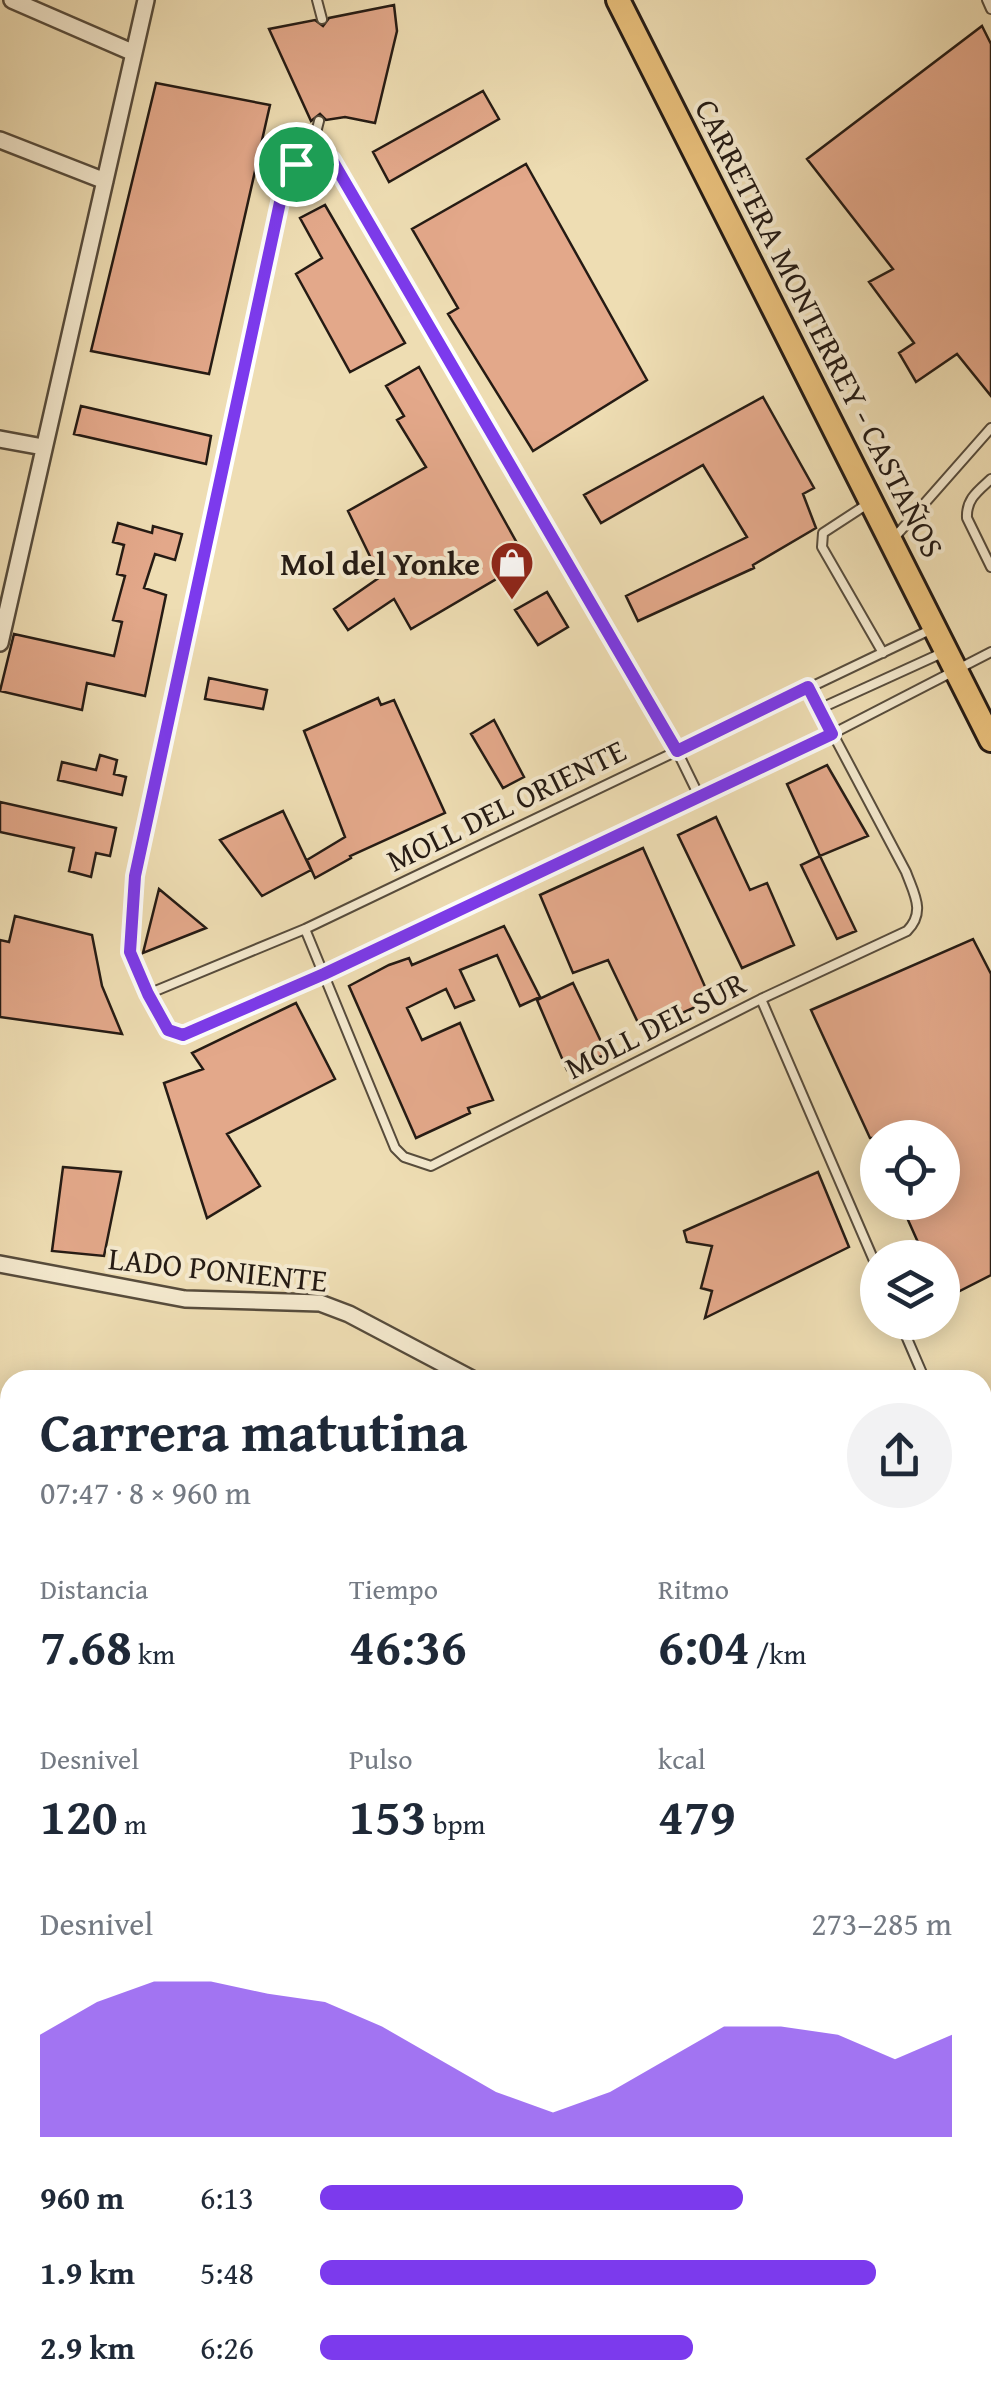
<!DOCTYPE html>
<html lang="es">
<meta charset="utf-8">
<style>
:root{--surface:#fff;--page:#f2f2f3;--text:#1f2937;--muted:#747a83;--accent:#7c3aed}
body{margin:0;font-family:"Gentium Book Plus",serif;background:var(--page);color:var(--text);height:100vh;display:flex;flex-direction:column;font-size:38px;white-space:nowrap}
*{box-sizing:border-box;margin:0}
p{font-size:32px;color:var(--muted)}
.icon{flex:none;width:55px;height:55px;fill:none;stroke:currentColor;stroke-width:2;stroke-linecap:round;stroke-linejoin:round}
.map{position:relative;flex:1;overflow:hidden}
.sheet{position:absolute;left:0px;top:1370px;width:992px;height:1038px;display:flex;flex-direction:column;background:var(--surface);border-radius:30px 30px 0 0;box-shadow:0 5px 25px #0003}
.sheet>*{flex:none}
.buttons{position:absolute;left:860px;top:1120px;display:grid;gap:20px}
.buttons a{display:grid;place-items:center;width:100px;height:100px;border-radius:50%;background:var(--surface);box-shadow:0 5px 25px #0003;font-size:50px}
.pin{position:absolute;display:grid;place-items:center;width:85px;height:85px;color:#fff;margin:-42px;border:5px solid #fff;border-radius:50%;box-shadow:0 2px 10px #0007}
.round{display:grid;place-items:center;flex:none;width:105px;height:105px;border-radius:52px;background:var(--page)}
.headline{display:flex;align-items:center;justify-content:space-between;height:170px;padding:0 40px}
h1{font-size:55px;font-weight:700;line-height:75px}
.metrics{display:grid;grid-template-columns:repeat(3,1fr);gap:15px;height:170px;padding:10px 40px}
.metrics div{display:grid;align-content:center}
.metrics b{font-size:50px;font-weight:700}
.metrics small{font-size:28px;font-weight:400}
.metrics p{font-size:28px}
.chart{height:280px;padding:20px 40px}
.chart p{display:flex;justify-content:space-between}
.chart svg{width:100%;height:180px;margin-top:10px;fill:var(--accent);opacity:.7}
ul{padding:0 40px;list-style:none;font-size:32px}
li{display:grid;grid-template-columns:160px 120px 1fr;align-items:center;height:75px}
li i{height:25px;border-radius:12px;background:var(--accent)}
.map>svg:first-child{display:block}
.green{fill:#bbc08a;stroke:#706e4f;stroke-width:2.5}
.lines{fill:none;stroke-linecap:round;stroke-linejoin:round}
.river{stroke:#9bbda6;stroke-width:32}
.building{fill:#e3a88a;stroke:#251b14;stroke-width:2.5}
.service-casing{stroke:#574c3c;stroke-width:12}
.minor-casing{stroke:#574c3c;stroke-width:20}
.primary-casing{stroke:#251b14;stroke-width:28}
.service{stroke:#f4e9ce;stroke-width:8}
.minor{stroke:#f4e9ce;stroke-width:15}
.primary{stroke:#e7be7a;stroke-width:22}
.route-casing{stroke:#fff;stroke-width:20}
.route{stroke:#7c3aed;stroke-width:12}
.labels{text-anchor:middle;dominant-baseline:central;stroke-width:8;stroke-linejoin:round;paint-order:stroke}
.street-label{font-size:32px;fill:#251b14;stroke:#f4e9ce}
.poi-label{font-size:32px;font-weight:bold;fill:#251b14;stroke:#f4e9ce;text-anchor:end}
</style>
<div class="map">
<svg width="991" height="2407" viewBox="0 0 991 2407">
<rect width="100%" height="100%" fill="#eeddb3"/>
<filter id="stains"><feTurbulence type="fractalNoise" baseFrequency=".002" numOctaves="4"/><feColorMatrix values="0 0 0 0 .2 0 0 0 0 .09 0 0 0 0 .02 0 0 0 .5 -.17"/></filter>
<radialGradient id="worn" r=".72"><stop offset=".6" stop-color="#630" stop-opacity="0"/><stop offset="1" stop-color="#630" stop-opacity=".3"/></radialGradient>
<!-- green -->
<path class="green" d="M0 2201 10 2207V2398H327L343 2407H0Z"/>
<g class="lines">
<!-- river -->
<path class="river" d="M0 1642 10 1643
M982 2244 991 2247"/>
</g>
<!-- building -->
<path class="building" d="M394 5 397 31 375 123 345 117 326 120 320 114 311 121 269 29 315 20 323 26 329 18Z
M982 26 991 44V396L957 354 916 382 899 353 914 343 869 282 893 269 807 159Z
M156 83 270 105 209 374 91 351Z
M483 91 499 119 389 182 373 152Z
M526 164 647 380 533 451 448 314 458 308 412 229Z
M325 205 405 343 350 372 296 274 322 258 300 218Z
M419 367 527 561 411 629 394 599 348 630 334 609 380 577 348 511 426 467 397 420 404 416 386 386Z
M763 397 814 488 803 494 816 528 753 565 754 568 638 621 626 596 747 537 703 465 601 523 584 495Z
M81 406 211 436 206 464 74 434Z
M118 523 152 533 153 526 182 534 175 560 155 554 144 588 166 595 145 696 87 683 82 710 0 691 14 634 114 656 122 622 113 620 125 576 117 574 124 545 113 542Z
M547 592 568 627 538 645 515 610Z
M209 678 267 690 263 709 205 699Z
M378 698 381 705 394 700 445 813 350 856 351 858 315 878 307 860 345 837 304 731Z
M494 720 524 777 503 788 471 734Z
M100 755 117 760 114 774 126 777 122 795 58 780 62 762 96 770Z
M827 765 868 836 820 856 787 784Z
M0 802 116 828 110 856 96 853 91 877 69 871 74 848 0 832Z
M283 811 311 870 262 896 220 840Z
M716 817 750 890 767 883 794 945 742 968 678 835Z
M643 848 711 1000 642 1031 608 960 573 973 540 895Z
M820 856 856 931 837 939 801 865Z
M159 889 206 928 143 953Z
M15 916 92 935 102 986 122 1034 0 1017V940L9 942Z
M504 926 540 997 520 1006 497 955 460 970 474 1000 455 1008 446 989 407 1008 422 1040 460 1023 493 1100 468 1108 470 1113 416 1138 349 986 389 965 409 958 412 965Z
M973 939 991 974V1275L942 1300V1258H925L900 1202H942V1138H870L811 1010Z
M573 983 607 1054 567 1070 537 1000Z
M296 1003 335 1079 227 1134 260 1186 207 1218 164 1083 203 1069 192 1053Z
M63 1167 121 1172 104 1256 52 1251Z
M818 1172 849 1247 705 1318 712 1291 701 1288 712 1246 687 1242 684 1231Z"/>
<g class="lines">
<defs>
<path id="service" d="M317 0 322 19
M987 0 991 9
M310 156 319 121
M991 479C978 491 966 499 967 518L991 567
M869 503 823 533 822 547 883 653
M894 538 991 428
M819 709 942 653
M699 796 677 751 332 160 310 156 296 164 285 179 135 875 130 952 148 994 168 1030 189 1034 324 974 832 734 991 652
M305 929 395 1148 404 1157 431 1166 761 999 907 931C926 912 914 894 906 872L808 687
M148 994 305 929 932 629
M761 999 878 1270
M900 1322 925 1380
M982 1512 991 1532
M0 2200 10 2205
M330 2398 346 2407"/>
<path id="minor" d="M12 0 134 53
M0 140 105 181
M0 439 43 447
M0 643 146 0
M0 1264 185 1299 320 1303 349 1314 474 1380
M982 1907 991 1906"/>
<path id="primary" d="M618 0 991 740"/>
</defs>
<!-- service casing -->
<use href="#service" class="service-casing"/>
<!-- minor casing -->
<use href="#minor" class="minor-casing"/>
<!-- primary casing -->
<use href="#primary" class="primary-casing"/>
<!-- service -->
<use href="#service" class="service"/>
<!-- minor -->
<use href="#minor" class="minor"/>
<!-- primary -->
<use href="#primary" class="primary"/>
</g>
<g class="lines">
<defs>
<path id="route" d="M310 156 332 160 677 751 808 687 832 734 324 974 183 1035 168 1030 148 994 130 952 135 876 285 179 296 164Z"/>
</defs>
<!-- route casing -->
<use href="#route" class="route-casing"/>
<!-- route -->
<use href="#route" class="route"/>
</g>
<!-- icons -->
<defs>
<symbol id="shop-pin" viewBox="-11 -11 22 30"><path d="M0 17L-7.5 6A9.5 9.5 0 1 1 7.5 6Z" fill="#8f2418" stroke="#f4e9ce"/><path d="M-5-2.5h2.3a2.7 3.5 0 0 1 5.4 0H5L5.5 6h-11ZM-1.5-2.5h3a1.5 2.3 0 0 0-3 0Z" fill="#fff"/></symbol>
</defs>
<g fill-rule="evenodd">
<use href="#shop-pin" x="487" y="538" width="50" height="68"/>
</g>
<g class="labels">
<!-- street labels -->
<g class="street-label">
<text transform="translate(820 328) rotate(63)">CARRETERA MONTERREY - CASTAÑOS</text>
<text transform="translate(506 805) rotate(-26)">MOLL DEL ORIENTE</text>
<text transform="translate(655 1025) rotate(-27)">MOLL DEL SUR</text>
<text transform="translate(218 1269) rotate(6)">LADO PONIENTE</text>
</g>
<!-- poi labels -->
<g class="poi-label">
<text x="480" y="563">Mol del Yonke</text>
</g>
</g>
<rect width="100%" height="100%" filter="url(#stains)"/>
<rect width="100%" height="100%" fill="url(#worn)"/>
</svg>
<div class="buttons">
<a><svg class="icon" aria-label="locate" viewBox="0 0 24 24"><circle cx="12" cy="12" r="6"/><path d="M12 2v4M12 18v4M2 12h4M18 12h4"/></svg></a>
<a><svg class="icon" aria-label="layers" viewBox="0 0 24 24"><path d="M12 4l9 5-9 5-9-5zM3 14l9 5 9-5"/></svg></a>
</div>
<div class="pin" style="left:296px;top:164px;background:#1e9e55"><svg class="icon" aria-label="arrive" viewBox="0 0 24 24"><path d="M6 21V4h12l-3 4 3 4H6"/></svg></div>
<section class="sheet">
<div class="headline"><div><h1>Carrera matutina</h1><p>07:47 · 8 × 960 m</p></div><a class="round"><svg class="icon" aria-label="share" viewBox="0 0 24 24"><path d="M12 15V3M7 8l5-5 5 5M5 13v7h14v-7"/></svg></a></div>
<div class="metrics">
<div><p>Distancia</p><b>7.68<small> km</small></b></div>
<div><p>Tiempo</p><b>46:36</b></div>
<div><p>Ritmo</p><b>6:04<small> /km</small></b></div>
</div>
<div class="metrics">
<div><p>Desnivel</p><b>120<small> m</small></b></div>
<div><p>Pulso</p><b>153<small> bpm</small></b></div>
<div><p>kcal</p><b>479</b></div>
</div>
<div class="chart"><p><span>Desnivel</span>273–285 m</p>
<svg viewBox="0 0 160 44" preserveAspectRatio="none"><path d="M0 44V19L10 11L20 6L30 6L40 9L50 11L60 17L70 25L80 33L90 38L100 33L110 25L120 17L130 17L140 19L150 25L160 19V44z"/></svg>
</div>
<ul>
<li><b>960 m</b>6:13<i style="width:67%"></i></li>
<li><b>1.9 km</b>5:48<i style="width:88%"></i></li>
<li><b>2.9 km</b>6:26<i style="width:59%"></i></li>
</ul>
</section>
</div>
